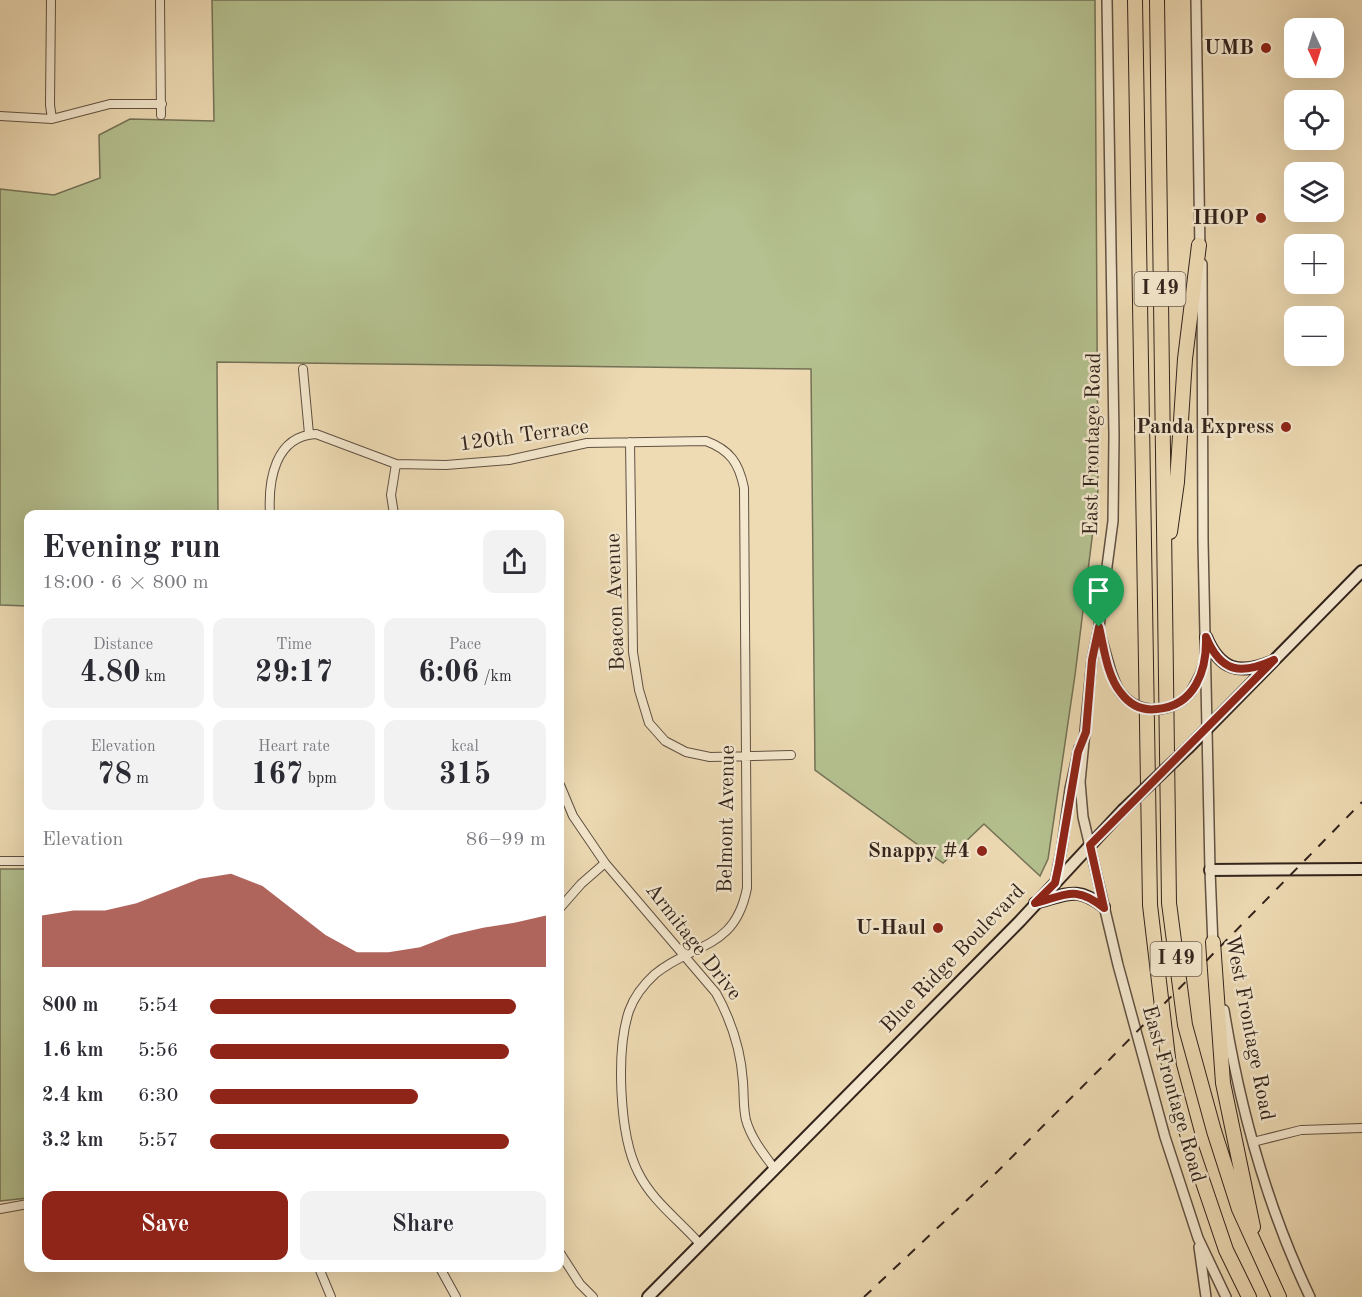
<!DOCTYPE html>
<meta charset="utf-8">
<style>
:root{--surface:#fff;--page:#f2f2f3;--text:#2b2b33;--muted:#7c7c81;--accent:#8f2418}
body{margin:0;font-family:"Old Standard TT",serif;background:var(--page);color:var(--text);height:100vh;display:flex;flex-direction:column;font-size:22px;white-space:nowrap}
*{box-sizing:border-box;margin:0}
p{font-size:20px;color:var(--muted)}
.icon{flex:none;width:33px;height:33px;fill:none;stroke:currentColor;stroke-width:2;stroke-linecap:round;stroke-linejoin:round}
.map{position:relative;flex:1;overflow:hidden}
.drawer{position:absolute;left:24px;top:510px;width:540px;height:762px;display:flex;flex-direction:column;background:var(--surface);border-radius:12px;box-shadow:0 6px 24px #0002}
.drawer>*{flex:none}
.needle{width:39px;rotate:176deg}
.buttons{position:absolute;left:1284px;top:18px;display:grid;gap:12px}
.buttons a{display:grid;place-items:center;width:60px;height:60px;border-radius:12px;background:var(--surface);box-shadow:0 6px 24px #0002;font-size:30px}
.pin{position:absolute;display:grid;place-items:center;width:51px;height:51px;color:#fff;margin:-62px -26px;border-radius:50% 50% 50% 0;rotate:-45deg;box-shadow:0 0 6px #0007}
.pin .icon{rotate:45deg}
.round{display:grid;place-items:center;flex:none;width:63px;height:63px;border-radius:12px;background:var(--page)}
.overview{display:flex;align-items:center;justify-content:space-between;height:102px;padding:0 18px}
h1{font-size:33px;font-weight:600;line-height:45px}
.stats{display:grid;grid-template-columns:repeat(3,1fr);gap:9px;height:102px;padding:6px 18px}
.stats div{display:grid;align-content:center;border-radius:12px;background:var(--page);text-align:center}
.stats b{font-size:30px;font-weight:600}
.stats small{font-size:16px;font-weight:400}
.stats p{font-size:16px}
.chart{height:168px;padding:12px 18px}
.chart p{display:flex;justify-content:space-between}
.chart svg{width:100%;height:108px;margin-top:6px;fill:var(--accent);opacity:.7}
.action{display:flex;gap:12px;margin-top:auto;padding:12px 18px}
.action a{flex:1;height:69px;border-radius:12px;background:var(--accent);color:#fff;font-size:24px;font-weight:600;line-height:69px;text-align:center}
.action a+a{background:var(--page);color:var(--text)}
ul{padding:0 18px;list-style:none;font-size:20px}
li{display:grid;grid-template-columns:96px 72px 1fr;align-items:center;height:45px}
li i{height:15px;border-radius:8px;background:var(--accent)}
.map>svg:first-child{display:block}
.green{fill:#b5c190;stroke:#747256;stroke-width:1.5}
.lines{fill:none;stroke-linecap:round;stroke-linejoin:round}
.minor-casing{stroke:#615142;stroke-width:10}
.tertiary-casing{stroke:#615142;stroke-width:12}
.secondary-casing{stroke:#32231c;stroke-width:14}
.motorway-casing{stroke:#32231c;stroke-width:16}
.minor{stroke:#f4e8ce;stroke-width:8}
.tertiary{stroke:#f4e8ce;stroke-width:9}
.secondary{stroke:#f4e8ce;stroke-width:10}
.motorway{stroke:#eedbb4;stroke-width:14}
.rail{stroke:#32231c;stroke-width:2;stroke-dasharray:10 10;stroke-linecap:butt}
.tertiary-bridge-casing{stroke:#615142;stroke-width:12;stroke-linecap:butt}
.secondary-bridge-casing{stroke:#32231c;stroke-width:14;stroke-linecap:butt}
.tertiary-bridge{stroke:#f4e8ce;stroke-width:9}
.secondary-bridge{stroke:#f4e8ce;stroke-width:10}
.route-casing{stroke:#fff;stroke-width:12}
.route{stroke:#8f2418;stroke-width:8}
.poi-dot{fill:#8f2418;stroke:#f4e8ce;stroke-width:2}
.labels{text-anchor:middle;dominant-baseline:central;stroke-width:5;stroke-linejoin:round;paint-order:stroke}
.shield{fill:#f4e8ce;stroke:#6c5e51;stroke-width:1.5}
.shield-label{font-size:20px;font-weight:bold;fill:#32231c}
.poi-label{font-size:21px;font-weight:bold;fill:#32231c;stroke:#f4e8ce;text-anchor:end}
.street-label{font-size:21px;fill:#32231c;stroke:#f4e8ce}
</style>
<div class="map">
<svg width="1362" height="1297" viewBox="0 0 1362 1297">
<rect width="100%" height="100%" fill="#eedbb4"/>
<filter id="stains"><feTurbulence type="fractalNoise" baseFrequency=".00333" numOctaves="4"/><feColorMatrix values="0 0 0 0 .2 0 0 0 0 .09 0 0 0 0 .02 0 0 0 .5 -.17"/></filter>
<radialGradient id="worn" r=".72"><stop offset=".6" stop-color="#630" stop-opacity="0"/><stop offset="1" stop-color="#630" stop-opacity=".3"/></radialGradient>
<!-- green -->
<path class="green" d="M212 0H1095L1098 490 1075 675 1048 859 1040 876 984 824 943 863 815 770 811 369 217 362 218 514H28V606L0 605V189L54 195 100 178 99 135 130 119 214 121Z
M0 869H28V1198L0 1201Z"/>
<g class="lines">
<defs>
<path id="minor" d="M51 0 50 105 52 119
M160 0 161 115
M0 116 52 119 110 104H162
M303 369 309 434
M630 442 633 652 639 690 649 723 665 741 686 752 710 757 791 755
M270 514C268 480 275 436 316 434L396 464 446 465 509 460 587 443 706 441C730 450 739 463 744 488L747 888C735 950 694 942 655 974 644 984 634 997 629 1011 616 1050 619 1135 638 1172 652 1201 679 1220 700 1244
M394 514 391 495 396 464
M560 785 573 816 605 863 716 993C731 1020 741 1051 743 1082 744 1095 743 1107 746 1120 751 1138 763 1153 774 1168
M0 861H28
M560 908 581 884 605 863
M1253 1142 1301 1130 1362 1128
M0 1209 28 1204
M560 1253 580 1284 593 1297
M319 1268 331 1297
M440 1268 456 1297"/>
<path id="tertiary" d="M1107 0 1114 436 1113 521 1099 627 1092 660 1080 782 1083 817 1118 965 1165 1137 1198 1238 1226 1297
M1196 0 1200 250
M1202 264 1203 541 1210 870 1213 946
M1099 630 1111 672
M1191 692 1200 675 1204 664
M1055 883 1062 847 1070 789 1079 748
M1224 1010C1240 1108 1267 1207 1310 1297
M1199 1247 1206 1297"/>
<path id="secondary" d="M1206 637C1220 670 1239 675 1271 662
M1189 747 1362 571
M1210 870 1362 869
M1035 903C1067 895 1076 885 1104 907
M648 1297 1020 921 1123 810"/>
<path id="motorway" d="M1135 0 1150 905 1169 1066 1189 1141 1226 1250 1249 1297
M1157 0 1169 903 1185 1025 1214 1131 1239 1209 1279 1297
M1170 532 1177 482 1185 359 1199 245
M1213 942 1223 1083 1253 1227"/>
</defs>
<!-- minor casing -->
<use href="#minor" class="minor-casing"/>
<!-- tertiary casing -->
<use href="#tertiary" class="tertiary-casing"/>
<!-- secondary casing -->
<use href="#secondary" class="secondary-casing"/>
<!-- motorway casing -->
<use href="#motorway" class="motorway-casing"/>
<!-- minor -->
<use href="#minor" class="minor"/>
<!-- tertiary -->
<use href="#tertiary" class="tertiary"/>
<!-- secondary -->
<use href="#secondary" class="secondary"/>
<!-- motorway -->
<use href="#motorway" class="motorway"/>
<!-- rail -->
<path class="rail" d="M864 1297 998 1171 1111 1058 1362 802"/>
<defs>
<path id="tertiary-bridge" d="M1111 672C1114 679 1116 687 1121 693 1139 716 1173 714 1191 692"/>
<path id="secondary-bridge" d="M1123 810 1189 747"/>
</defs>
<!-- tertiary-bridge casing -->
<use href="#tertiary-bridge" class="tertiary-bridge-casing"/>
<!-- secondary-bridge casing -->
<use href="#secondary-bridge" class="secondary-bridge-casing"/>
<!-- tertiary-bridge -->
<use href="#tertiary-bridge" class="tertiary-bridge"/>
<!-- secondary-bridge -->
<use href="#secondary-bridge" class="secondary-bridge"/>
</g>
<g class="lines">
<defs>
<path id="route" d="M1099 627C1104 648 1107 676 1121 693 1130 705 1142 711 1157 709 1195 706 1207 670 1206 637 1221 673 1241 675 1274 660L1090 845 1104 908C1076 885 1067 895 1035 903L1055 883 1059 864 1078 752 1086 732 1092 660Z"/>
</defs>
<!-- route casing -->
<use href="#route" class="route-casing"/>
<!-- route -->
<use href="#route" class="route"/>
</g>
<!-- markers -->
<g class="poi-dot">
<circle cx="1266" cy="48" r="6"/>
<circle cx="1261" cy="218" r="6"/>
<circle cx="1286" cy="427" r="6"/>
<circle cx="982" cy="851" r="6"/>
<circle cx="938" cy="928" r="6"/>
</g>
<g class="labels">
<!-- shield labels -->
<g class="shield">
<rect x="1134.5" y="272" width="51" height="34" rx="4.5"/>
<rect x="1150.5" y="942" width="51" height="34" rx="4.5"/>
</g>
<g class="shield-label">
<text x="1160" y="289">I 49</text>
<text x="1176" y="959">I 49</text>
</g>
<!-- poi labels -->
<g class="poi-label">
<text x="1254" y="48">UMB</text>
<text x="1249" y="218">IHOP</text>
<text x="1274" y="427">Panda Express</text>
<text x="970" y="851">Snappy #4</text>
<text x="926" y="928">U-Haul</text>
</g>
<!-- street labels -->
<g class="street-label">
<text transform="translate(524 436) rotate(-8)">120th Terrace</text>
<text transform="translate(1093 444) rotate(-89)">East Frontage Road</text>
<text transform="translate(616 602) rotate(-92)">Beacon Avenue</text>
<text transform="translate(727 819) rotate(-89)">Belmont Avenue</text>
<text transform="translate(693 942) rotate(52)">Armitage Drive</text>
<text transform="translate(953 959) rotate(-46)">Blue Ridge Boulevard</text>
<text transform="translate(1249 1028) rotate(79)">West Frontage Road</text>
<text transform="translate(1173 1094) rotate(74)">East Frontage Road</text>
</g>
</g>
<rect width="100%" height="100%" filter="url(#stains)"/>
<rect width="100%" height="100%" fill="url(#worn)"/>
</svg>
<div class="buttons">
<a><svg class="needle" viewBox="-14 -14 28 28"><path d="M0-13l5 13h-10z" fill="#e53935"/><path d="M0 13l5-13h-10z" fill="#7c7c81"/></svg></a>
<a><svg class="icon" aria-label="locate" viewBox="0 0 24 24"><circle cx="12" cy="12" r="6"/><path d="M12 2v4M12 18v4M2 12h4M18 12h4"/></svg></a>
<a><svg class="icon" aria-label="layers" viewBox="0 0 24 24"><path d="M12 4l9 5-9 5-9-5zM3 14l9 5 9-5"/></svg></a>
<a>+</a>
<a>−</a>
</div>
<div class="pin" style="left:1099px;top:627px;background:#1e9e55"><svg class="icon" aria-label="arrive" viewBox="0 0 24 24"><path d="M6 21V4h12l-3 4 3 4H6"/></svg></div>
<section class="drawer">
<div class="overview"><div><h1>Evening run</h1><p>18:00 · 6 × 800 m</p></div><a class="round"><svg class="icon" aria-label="share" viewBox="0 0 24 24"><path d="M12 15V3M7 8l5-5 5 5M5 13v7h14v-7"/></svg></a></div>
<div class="stats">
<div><p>Distance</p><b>4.80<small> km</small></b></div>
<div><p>Time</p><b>29:17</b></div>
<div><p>Pace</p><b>6:06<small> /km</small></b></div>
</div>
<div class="stats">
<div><p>Elevation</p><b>78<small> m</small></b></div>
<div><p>Heart rate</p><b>167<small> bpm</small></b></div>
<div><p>kcal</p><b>315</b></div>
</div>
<div class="chart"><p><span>Elevation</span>86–99 m</p>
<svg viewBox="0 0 160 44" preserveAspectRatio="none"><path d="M0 44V23L10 21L20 21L30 18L40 13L50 8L60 6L70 11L80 21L90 31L100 38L110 38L120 36L130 31L140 28L150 26L160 23V44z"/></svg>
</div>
<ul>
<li><b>800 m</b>5:54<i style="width:91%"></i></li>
<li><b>1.6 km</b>5:56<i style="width:89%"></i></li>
<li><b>2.4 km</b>6:30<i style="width:62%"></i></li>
<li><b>3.2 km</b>5:57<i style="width:89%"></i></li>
</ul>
<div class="action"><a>Save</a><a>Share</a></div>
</section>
</div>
